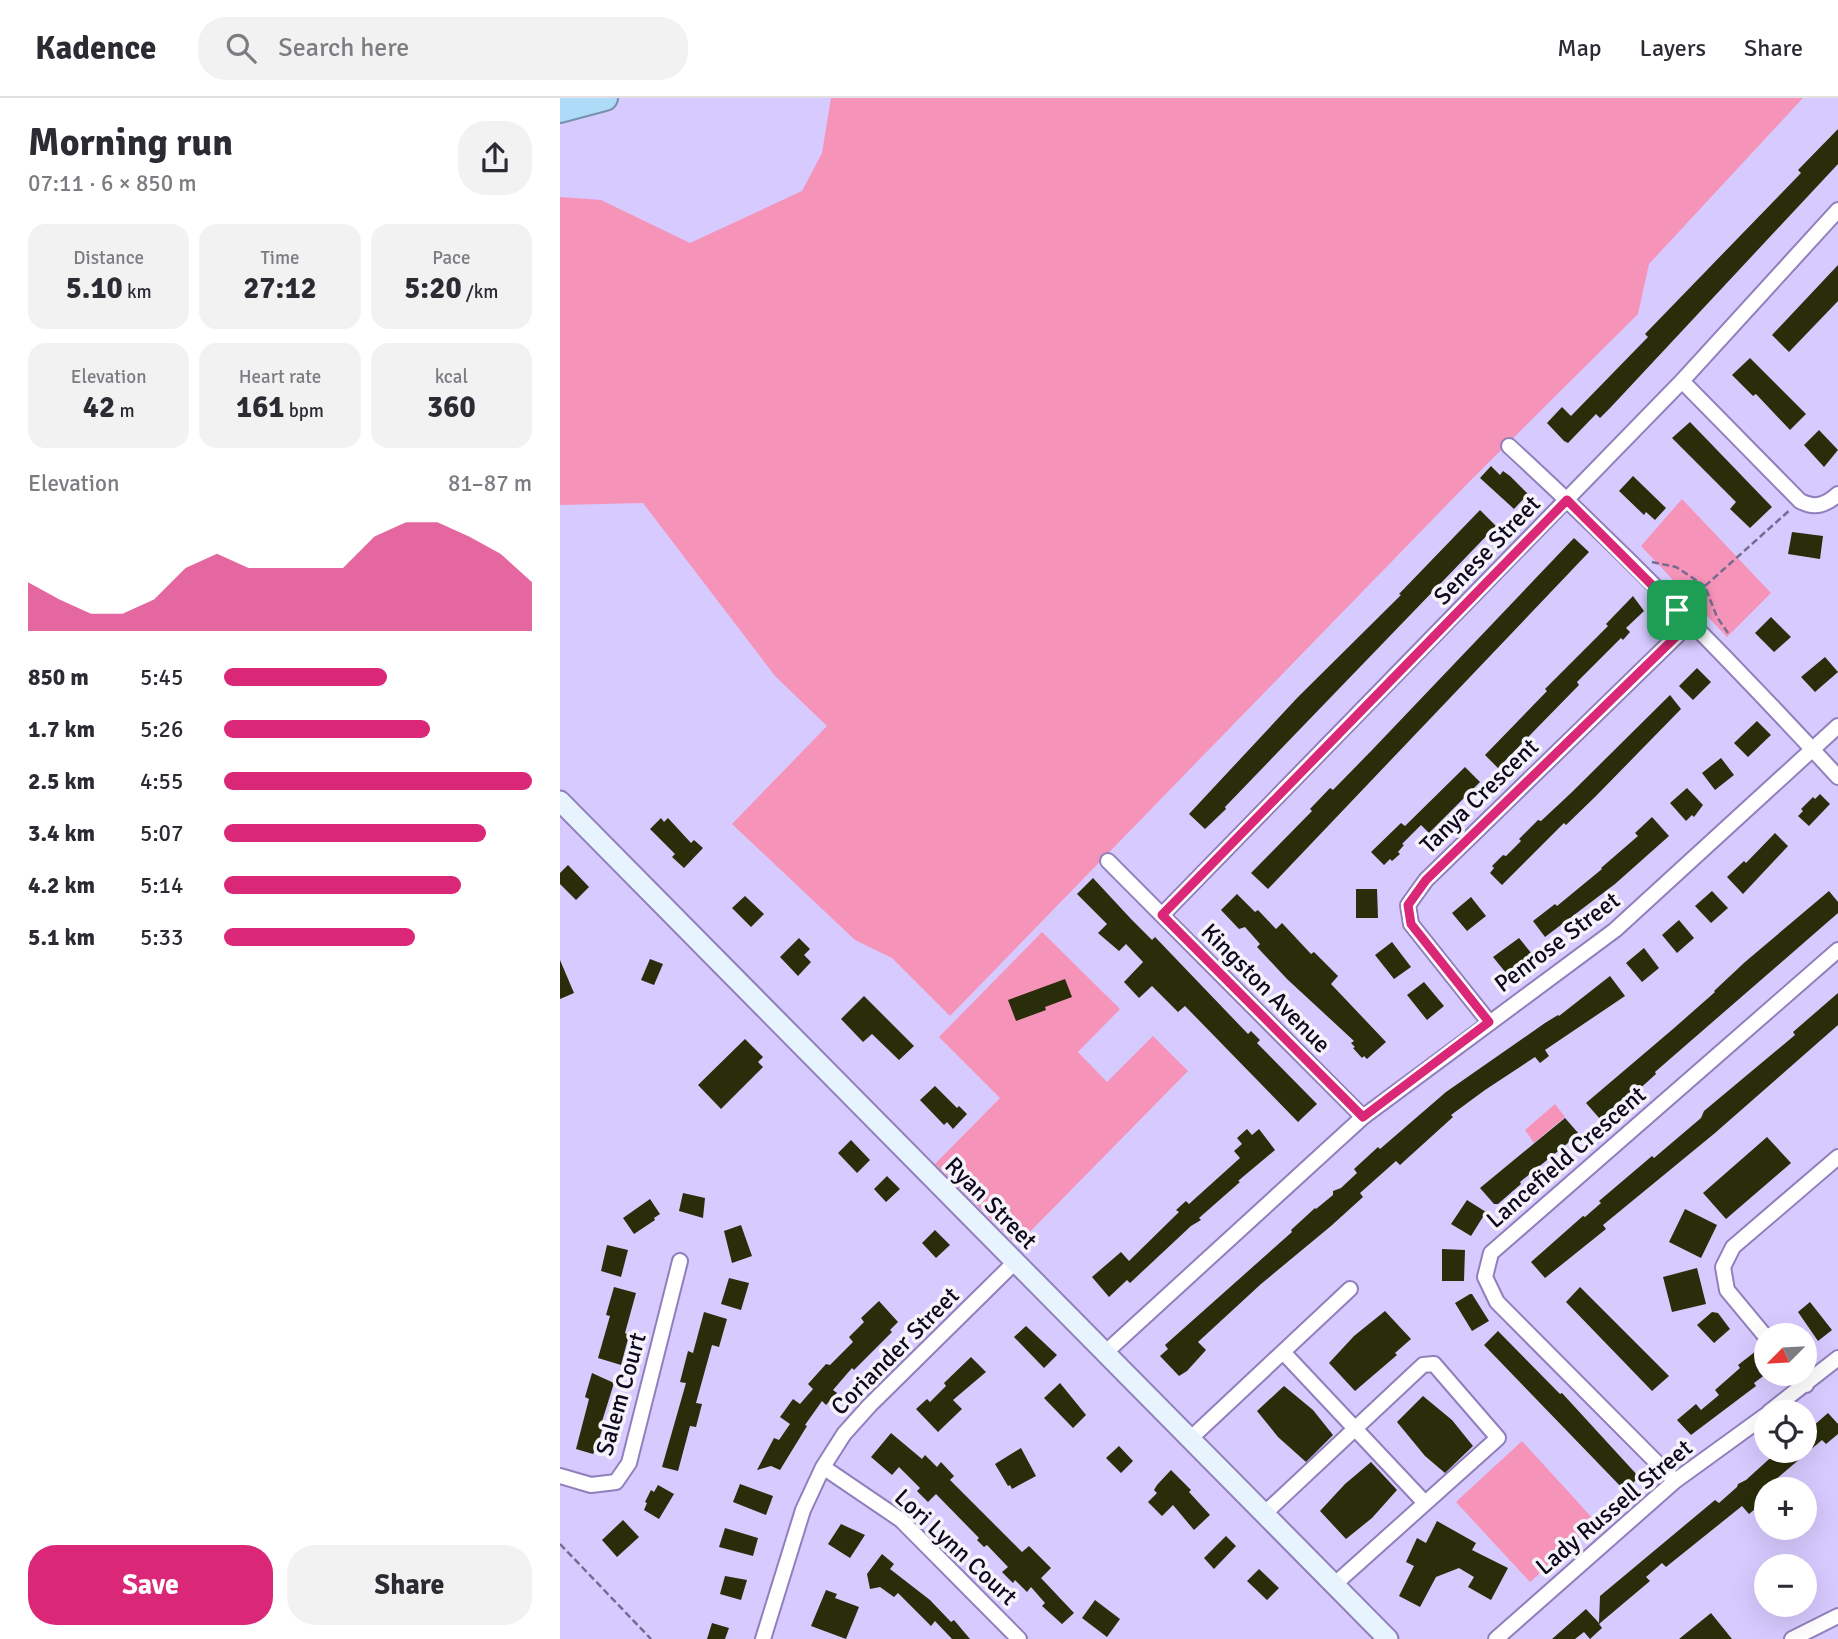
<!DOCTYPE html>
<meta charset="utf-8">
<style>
:root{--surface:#fff;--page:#f2f2f3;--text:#2b2b33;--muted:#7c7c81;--line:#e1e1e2;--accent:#db2777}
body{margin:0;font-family:Signika,sans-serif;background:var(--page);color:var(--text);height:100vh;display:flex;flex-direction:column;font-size:26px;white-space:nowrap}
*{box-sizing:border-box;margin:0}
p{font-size:23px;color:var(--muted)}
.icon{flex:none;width:38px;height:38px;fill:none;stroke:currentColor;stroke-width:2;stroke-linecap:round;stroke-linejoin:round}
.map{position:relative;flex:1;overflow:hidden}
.details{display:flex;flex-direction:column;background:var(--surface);width:560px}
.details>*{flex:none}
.needle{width:46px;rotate:246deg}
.buttons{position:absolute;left:1194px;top:1225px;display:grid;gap:14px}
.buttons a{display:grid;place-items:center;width:63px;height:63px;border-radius:50%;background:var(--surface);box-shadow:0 7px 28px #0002;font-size:35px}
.pin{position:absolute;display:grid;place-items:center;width:60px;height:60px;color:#fff;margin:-30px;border-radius:14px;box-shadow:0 4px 10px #0006}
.round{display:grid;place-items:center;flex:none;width:74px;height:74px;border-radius:28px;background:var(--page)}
.overview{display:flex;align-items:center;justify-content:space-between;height:119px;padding:0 28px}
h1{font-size:38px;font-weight:700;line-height:52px}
.metrics{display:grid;grid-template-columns:repeat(3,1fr);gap:10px;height:119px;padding:7px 28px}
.metrics div{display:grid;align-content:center;border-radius:18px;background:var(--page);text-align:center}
.metrics b{font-size:30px;font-weight:700}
.metrics small{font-size:19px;font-weight:400}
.metrics p{font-size:19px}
.chart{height:196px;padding:14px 28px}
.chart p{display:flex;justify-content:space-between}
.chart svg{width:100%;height:126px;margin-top:7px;fill:var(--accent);opacity:.7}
.action{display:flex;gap:14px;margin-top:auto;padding:14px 28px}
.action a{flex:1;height:80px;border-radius:28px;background:var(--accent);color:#fff;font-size:28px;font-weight:700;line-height:80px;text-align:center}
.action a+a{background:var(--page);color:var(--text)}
ul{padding:0 28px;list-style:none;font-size:23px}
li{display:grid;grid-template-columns:112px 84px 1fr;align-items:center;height:52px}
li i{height:18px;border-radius:9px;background:var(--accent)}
header{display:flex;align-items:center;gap:42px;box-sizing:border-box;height:98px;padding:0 35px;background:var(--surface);border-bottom:2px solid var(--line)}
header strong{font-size:33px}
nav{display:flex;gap:38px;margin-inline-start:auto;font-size:24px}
.search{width:490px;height:63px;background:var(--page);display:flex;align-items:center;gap:18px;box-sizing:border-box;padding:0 24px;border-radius:28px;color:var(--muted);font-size:26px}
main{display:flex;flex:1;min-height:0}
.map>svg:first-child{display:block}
.green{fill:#f693b8}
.building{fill:#292d09}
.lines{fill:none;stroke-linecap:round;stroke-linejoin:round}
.street-casing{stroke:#907fbc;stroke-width:18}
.secondary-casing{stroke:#907fbc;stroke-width:23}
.highway-casing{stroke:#7691ab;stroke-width:28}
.path{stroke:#766b91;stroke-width:2.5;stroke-dasharray:7 3.5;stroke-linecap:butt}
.street{stroke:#fff;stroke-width:14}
.secondary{stroke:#e7f4fd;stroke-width:19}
.highway{stroke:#aedbf8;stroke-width:24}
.route-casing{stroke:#fff;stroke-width:14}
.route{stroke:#db2777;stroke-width:9}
.labels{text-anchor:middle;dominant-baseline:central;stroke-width:7;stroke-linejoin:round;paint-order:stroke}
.street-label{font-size:24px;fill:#0f071d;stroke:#f4f3fa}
</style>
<header>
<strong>Kadence</strong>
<div class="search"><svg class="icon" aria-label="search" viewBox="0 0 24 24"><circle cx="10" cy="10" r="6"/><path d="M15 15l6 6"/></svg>Search here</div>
<nav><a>Map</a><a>Layers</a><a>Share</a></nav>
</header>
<main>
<section class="details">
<div class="overview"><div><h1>Morning run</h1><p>07:11 · 6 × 850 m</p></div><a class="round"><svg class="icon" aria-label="share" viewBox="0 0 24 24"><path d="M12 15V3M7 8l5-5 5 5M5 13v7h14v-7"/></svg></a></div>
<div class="metrics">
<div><p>Distance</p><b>5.10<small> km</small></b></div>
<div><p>Time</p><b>27:12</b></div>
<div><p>Pace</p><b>5:20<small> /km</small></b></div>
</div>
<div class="metrics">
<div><p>Elevation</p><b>42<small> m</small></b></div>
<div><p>Heart rate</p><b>161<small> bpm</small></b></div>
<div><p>kcal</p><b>360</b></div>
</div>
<div class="chart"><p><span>Elevation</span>81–87 m</p>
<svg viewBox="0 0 160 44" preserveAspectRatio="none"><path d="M0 44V27L10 33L20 38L30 38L40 33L50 22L60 17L70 22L80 22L90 22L100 22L110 11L120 6L130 6L140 11L150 17L160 27V44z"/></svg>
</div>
<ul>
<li><b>850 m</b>5:45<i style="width:53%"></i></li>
<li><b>1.7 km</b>5:26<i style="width:67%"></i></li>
<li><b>2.5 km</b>4:55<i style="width:100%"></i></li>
<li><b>3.4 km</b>5:07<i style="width:85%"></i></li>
<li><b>4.2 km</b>5:14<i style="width:77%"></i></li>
<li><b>5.1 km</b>5:33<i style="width:62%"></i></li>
</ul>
<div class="action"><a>Save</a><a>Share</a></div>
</section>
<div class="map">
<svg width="1278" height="1541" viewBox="0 0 1278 1541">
<rect width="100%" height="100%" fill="#d7caff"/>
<!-- green -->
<path class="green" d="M271 0H1243L1089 166 1078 216 908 385 390 918 332 860 295 842 172 726 267 628 215 578 83 405 0 407V99L41 102 130 145 242 93 262 55Z
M1122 401 1211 495 1167 539 1081 448Z
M482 834 560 911 518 954 547 984 593 938 628 973 457 1147 375 1066 440 1000 379 939Z
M995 1006 1005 1019 974 1045 965 1032Z
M962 1343 1036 1424 970 1484 896 1404Z"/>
<!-- building -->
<path class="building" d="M1278 31V66L1051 309 1040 320 1036 316 1008 345 1004 343 987 325 1002 309 1011 318 1088 239 1085 236 1241 75 1238 72Z
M1278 167V203L1229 254 1212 237Z
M1190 260 1246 316 1230 332 1196 296 1193 298 1172 277Z
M1130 324 1212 409 1190 430 1170 411 1176 404 1112 340Z
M1259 332 1278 352 1264 369 1244 347Z
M931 368 940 377 943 373 950 378 968 396 954 411 920 380Z
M1073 378 1106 410 1095 422 1086 414 1084 417 1059 393Z
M920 412 936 428 665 709 666 711 645 731 629 716 738 599 841 497 839 496Z
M1232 434 1263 438 1260 461 1228 456Z
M1014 440 1029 454 708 791 691 775 752 713 750 711 770 690 773 692 813 651Z
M1073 498 1084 513 1066 530 1070 534 1063 542 1061 540 1017 584 1019 587 938 670 925 657 987 593 985 591 1048 528 1046 526Z
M1211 519 1231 539 1214 554 1195 535Z
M1265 559 1278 574 1255 594 1241 579Z
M1137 570 1151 584 1133 602 1119 588Z
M1110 597 1121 611 1036 698 1006 727 1004 725 942 787 930 775 934 770 932 768 943 757 946 758 961 743 959 741 978 722 981 723 1011 695Z
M1197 623 1211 637 1188 659 1174 645Z
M1161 660 1174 677 1155 692 1142 675Z
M905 669 920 684 869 735 861 727 842 746 844 747 838 754 840 756 832 763 830 761 824 767 811 754 841 725 845 728Z
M1127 690 1143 707 1134 719 1132 717 1126 723 1110 705Z
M1260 696 1270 706 1249 728 1238 718 1243 713 1241 711 1253 699 1255 701Z
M1092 719 1109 738 1055 786 985 839 973 823 995 806 997 808 1042 771 1041 770 1078 738 1075 735Z
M101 720 104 724 108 720 131 745 134 742 143 750 124 770 112 759 115 756 90 731Z
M1215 735 1228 748 1183 796 1167 779 1184 763 1186 765Z
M8 767 29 789 16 802 0 786V775Z
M533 780 571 821 592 842 595 839 688 936 691 933 700 942 697 945 757 1006 738 1024 625 908 618 914 592 888 579 900 564 884 583 864 566 846 559 853 538 835 547 826 517 796Z
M796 791H817L818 820H796Z
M1152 793 1168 810 1151 825 1135 808Z
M1269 793 1278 804V815L1095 974 1096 976 1075 995 1072 993 1040 1021 1026 1005 1113 931 1155 894 1154 893 1185 864Z
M677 796 695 814 698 812 716 831 722 825 751 856 754 854 778 878 771 886 826 944 807 961 804 958 802 960 793 950 795 949 791 945 794 943 727 881 697 849 700 846 685 829 679 831 661 812Z
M185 798 204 816 191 829 172 810Z
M911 799 926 818 907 833 892 815Z
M1119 822 1134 840 1117 855 1102 837Z
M239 840 250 851 244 857 251 864 238 878 220 859Z
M959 840 972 856 946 875 933 859Z
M832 844 851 869 834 881 815 857Z
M1084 850 1099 870 1082 884 1066 865Z
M90 861 103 866 94 887 81 882Z
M0 862 14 895 0 901Z
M1050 878 1065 898 985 952 989 958 980 965 975 959 925 992 891 1017 893 1019 840 1067 836 1063 800 1095 803 1099 771 1128 701 1186 638 1244 646 1252 627 1273 619 1278 600 1258 608 1251 605 1247 732 1134 731 1132 755 1110 756 1111 773 1097V1093L781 1090 797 1075 794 1071 818 1049 820 1051 886 994 985 925 998 917 999 918Z
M505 881 512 899 485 909 486 912 456 923 448 902Z
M864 884 884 908 867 922 847 897Z
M1278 895V927L1155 1035 1043 1127 1046 1131 985 1180 971 1164 1023 1118 1025 1119 1041 1105 1039 1103 1092 1058 1094 1060 1141 1020 1144 1013 1235 937 1233 934Z
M304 898 354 948 339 962 312 936 303 944 281 921Z
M185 941 203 959 198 964 203 969 161 1011 138 987Z
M375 988 397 1010 399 1008 407 1016 393 1031 387 1024 384 1027 360 1002Z
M1005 1020 1019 1036 960 1084 961 1086 938 1106H934L920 1090Z
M687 1031 692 1037 699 1031 715 1052 678 1083 680 1084 639 1120 641 1122 631 1128 570 1185 567 1182 549 1199 532 1179 561 1154 569 1163 619 1114 616 1112 626 1103 629 1106 680 1060 674 1053 682 1046 677 1040Z
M1207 1039 1231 1065 1166 1121 1143 1095Z
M291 1042 310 1062 297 1075 278 1055Z
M327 1078 340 1091 326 1104 314 1091Z
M123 1095 145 1100 143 1120 119 1113Z
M90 1101 100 1116 94 1120 95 1122 74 1136 63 1120Z
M907 1102 926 1114 911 1138 891 1126Z
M1125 1111 1157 1127 1141 1160 1109 1144Z
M181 1127 192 1158 172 1165 164 1133Z
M375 1132 390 1147 376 1160 362 1145Z
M47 1147 68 1152 61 1179 41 1173Z
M882 1151 905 1152 904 1183H882Z
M1137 1170 1146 1206 1112 1214 1103 1179Z
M169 1180 189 1185 181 1212 161 1206Z
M54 1189 76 1195 65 1235 69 1237 61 1267 38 1260 50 1218 46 1217Z
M1020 1189 1109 1278 1092 1293 1006 1204Z
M910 1196H912L929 1223 912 1233 895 1205Z
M319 1203 338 1224 330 1232 332 1234 294 1272 292 1270 273 1292 277 1295 266 1307 262 1303 245 1327 247 1328 220 1372 211 1368 197 1372 214 1340 219 1342 230 1326 220 1319 233 1301 240 1306 253 1291 248 1286 266 1266 270 1267 293 1244 289 1239 304 1224 301 1220Z
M1250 1204 1272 1232 1258 1243 1238 1214Z
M825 1213 851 1241 835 1255 837 1257 795 1293 769 1265 794 1238Z
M144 1214 167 1221 159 1249 152 1247 136 1305 142 1306 136 1329 130 1328 118 1373 102 1369 126 1285 120 1284 128 1253 133 1255Z
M1152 1214 1158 1215 1170 1231 1154 1245 1137 1227Z
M466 1228 497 1257 484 1270 454 1239Z
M938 1233 1000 1296 1002 1295 1079 1379 1065 1393 924 1247Z
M1196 1253 1206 1266V1276L1194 1285 1196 1288 1131 1337 1117 1322 1136 1306 1141 1312 1159 1297 1155 1292 1180 1270 1178 1267Z
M411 1259 426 1274 393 1302 402 1311 378 1334 356 1311 367 1301 370 1304 386 1288 384 1285Z
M32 1275 54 1285 40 1330 42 1332 37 1348 33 1356 16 1351 29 1301 25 1299Z
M500 1285 526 1317 513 1330 484 1300Z
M724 1288 753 1312 773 1337 746 1364 718 1339 697 1313Z
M863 1298 892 1322 913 1348 885 1375 865 1358 837 1324Z
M1268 1315 1278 1326V1336L1266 1346 1262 1342 1201 1394 1206 1402 1189 1416 1182 1408 1106 1469 1102 1465 1086 1479 1090 1483 1039 1526 1042 1530 1030 1541 1024 1534 1015 1541H992L1026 1511 1039 1525 1040 1498 1155 1402 1159 1405 1177 1389 1178 1386 1186 1382 1218 1353H1244V1336Z
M331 1335 362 1361 365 1357 377 1369 381 1364 394 1378 390 1382 462 1454 469 1448 491 1470 481 1480 514 1515 502 1526 482 1508 485 1505 471 1489 467 1494 455 1482 453 1485 442 1474 448 1469 427 1447 424 1449 417 1442 419 1440 376 1396 368 1404 357 1393 360 1390 339 1369 332 1377 311 1359Z
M559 1348 573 1363 561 1375 546 1360Z
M461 1350 476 1378 452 1391 450 1387 448 1388 435 1366Z
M811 1364 837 1392 812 1420 786 1441 760 1413 785 1386Z
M611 1372 631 1392 629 1394 650 1417 634 1432 613 1407 602 1418 588 1404 597 1395 594 1392 597 1387Z
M180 1386 213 1398 206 1417 173 1404Z
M98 1387 114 1396 99 1421 84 1412 87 1405 85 1404 91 1392 94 1394Z
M63 1422 79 1439 57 1459 42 1442Z
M877 1423 916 1445 912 1452 948 1470 931 1502 908 1489 914 1479 899 1470 876 1479 860 1509 839 1498 854 1468 846 1464 857 1440 866 1445Z
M281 1426 305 1437 290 1460 268 1446Z
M165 1430 198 1440 193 1458 159 1449Z
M666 1438 676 1448 654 1471 644 1460Z
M322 1456 334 1466 330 1471 370 1502 391 1524 394 1522 410 1541H392L375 1523 371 1528 338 1495 334 1499 320 1489 310 1491 307 1476Z
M699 1471 719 1490 707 1502 687 1483Z
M165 1478 187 1482 181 1502 160 1496Z
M266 1492 277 1496 275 1500 299 1509 286 1541 251 1528Z
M535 1502 560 1521 547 1539 522 1520Z
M1151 1515 1172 1541H1119Z
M152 1525 169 1530 165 1541H147Z"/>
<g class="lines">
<defs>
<path id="street" d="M1122 283 1240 403C1255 411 1266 407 1278 396
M949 348C1063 453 1173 565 1278 679
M548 763 803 1019
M602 817 1122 283 1278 112
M929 924 851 826 848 807 866 782 1130 525
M1206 1239 1167 1192 1163 1169 1173 1149 1278 1059
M546 1254 803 1019 1055 832 1278 628
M723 1254 865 1405
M1236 1276 1246 1287
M1209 1314 1278 1260
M631 1340 790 1191
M263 1369 341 1422 459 1541
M0 1378 31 1387 56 1384 69 1365 120 1163
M1115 1383 937 1204 925 1179 931 1155 1278 852
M705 1415 863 1267 874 1266 938 1340 775 1486
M203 1541 243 1412 263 1369 284 1336 310 1307 455 1164
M936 1541 1115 1383 1206 1317
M1232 1541 1278 1518"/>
<path id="secondary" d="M0 703 828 1541"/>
<path id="highway" d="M0 12 45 0"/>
</defs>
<!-- street casing -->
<use href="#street" class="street-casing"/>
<!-- secondary casing -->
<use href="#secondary" class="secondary-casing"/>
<!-- highway casing -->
<use href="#highway" class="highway-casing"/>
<!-- path -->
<path class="path" d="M1092 464 1116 469 1145 488 1157 519 1168 535
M1145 488 1231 411
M0 1446 91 1541"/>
<!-- street -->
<use href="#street" class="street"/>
<!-- secondary -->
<use href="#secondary" class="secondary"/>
<!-- highway -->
<use href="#highway" class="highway"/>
</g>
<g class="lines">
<defs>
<path id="route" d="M1007 402 1130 525 866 782 848 807 851 826 929 924 803 1019 602 817Z"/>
</defs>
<!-- route casing -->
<use href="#route" class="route-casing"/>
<!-- route -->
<use href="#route" class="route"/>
</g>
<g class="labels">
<!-- street labels -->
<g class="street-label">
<text transform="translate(927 452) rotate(-46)">Senese Street</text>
<text transform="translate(919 698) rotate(-44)">Tanya Crescent</text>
<text transform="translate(997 844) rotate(-37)">Penrose Street</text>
<text transform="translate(706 890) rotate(45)">Kingston Avenue</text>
<text transform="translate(1006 1059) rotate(-41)">Lancefield Crescent</text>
<text transform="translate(431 1105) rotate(45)">Ryan Street</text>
<text transform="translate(335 1253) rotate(-45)">Coriander Street</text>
<text transform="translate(61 1296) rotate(-74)">Salem Court</text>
<text transform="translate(1054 1409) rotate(-40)">Lady Russell Street</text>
<text transform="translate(396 1449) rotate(43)">Lori Lynn Court</text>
</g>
</g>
</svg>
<div class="buttons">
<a><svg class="needle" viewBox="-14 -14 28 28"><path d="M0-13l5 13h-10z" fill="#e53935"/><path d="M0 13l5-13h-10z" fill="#7c7c81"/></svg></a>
<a><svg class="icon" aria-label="locate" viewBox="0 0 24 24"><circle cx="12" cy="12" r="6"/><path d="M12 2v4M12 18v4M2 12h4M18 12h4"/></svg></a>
<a>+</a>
<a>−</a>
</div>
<div class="pin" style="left:1117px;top:512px;background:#1e9e55"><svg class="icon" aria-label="arrive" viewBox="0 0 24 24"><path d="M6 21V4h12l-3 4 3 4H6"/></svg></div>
</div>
</main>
